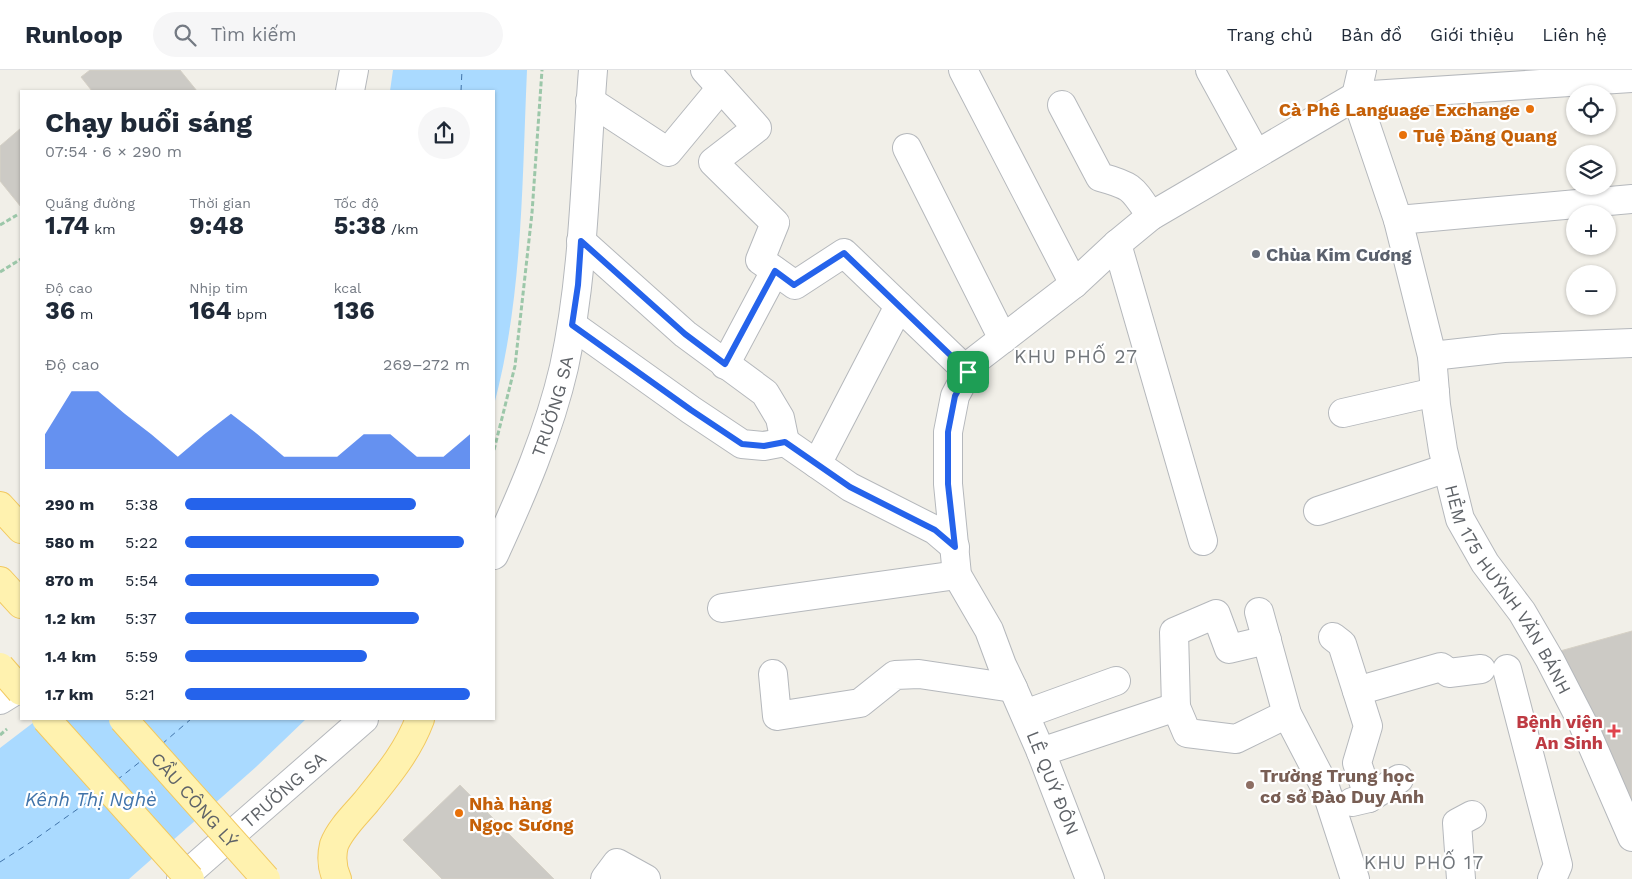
<!DOCTYPE html>
<html lang="vi">
<meta charset="utf-8">
<style>
:root{--surface:#fff;--page:#f6f6f7;--text:#1f2937;--muted:#747a83;--line:#e0e1e3;--accent:#2563eb}
body{margin:0;font-family:"Work Sans",sans-serif;background:var(--page);color:var(--text);height:100vh;display:flex;flex-direction:column;font-size:19px;white-space:nowrap}
*{box-sizing:border-box;margin:0}
p{font-size:16px;color:var(--muted)}
.icon{flex:none;width:28px;height:28px;fill:none;stroke:currentColor;stroke-width:2;stroke-linecap:round;stroke-linejoin:round}
.map{position:relative;flex:1;overflow:hidden}
.sheet{position:absolute;left:20px;top:20px;width:475px;height:630px;display:flex;flex-direction:column;background:var(--surface);border-radius:0px;box-shadow:0 1px 4px #0004}
.sheet>*{flex:none}
.tools{position:absolute;left:1566px;top:15px;display:grid;gap:10px}
.tools a{display:grid;place-items:center;width:50px;height:50px;border-radius:50%;background:var(--surface);box-shadow:0 1px 4px #0004;font-size:25px}
.pin{position:absolute;display:grid;place-items:center;width:42px;height:42px;color:#fff;margin:-21px;border-radius:10px;box-shadow:0 2px 8px #0006}
.round{display:grid;place-items:center;flex:none;width:52px;height:52px;border-radius:26px;background:var(--page)}
.summary{display:flex;align-items:center;justify-content:space-between;height:85px;padding:0 25px}
h1{font-size:28px;font-weight:700;line-height:38px}
.stats{display:grid;grid-template-columns:repeat(3,1fr);gap:8px;height:85px;padding:5px 25px}
.stats div{display:grid;align-content:center}
.stats b{font-size:25px;font-weight:700}
.stats small{font-size:14px;font-weight:400}
.stats p{font-size:14px}
.chart{height:140px;padding:10px 25px}
.chart p{display:flex;justify-content:space-between}
.chart svg{width:100%;height:90px;margin-top:5px;fill:var(--accent);opacity:.7}
ul{padding:0 25px;list-style:none;font-size:16px}
li{display:grid;grid-template-columns:80px 60px 1fr;align-items:center;height:38px}
li i{height:12px;border-radius:6px;background:var(--accent)}
header{display:flex;align-items:center;gap:30px;box-sizing:border-box;height:70px;padding:0 25px;background:var(--surface);border-bottom:1px solid var(--line)}
header strong{font-size:24px}
nav{display:flex;gap:28px;margin-inline-start:auto;font-size:18px}
.search{width:350px;height:45px;background:var(--page);display:flex;align-items:center;gap:12px;box-sizing:border-box;padding:0 18px;border-radius:28px;color:var(--muted);font-size:19px}
.map>svg:first-child{display:block}
.water{fill:#aadaff}
.lines{fill:none;stroke-linecap:round;stroke-linejoin:round}
.ferry{stroke:#4174aa;stroke-width:1;stroke-dasharray:6 5;stroke-linecap:butt}
.building{fill:#cccac5;stroke:#d6d1c6}
.minor-casing{stroke:#b5b8bc;stroke-width:30}
.major-casing{stroke:#f2c960;stroke-width:30}
.path{stroke:#9cc7a9;stroke-width:3;stroke-dasharray:5 2.5;stroke-linecap:butt}
.minor{stroke:#fff;stroke-width:28}
.major{stroke:#fff2af;stroke-width:28}
.major-bridge-casing{stroke:#f2c960;stroke-width:30;stroke-linecap:butt}
.major-bridge{stroke:#fff2af;stroke-width:28}
.route-casing{stroke:#fff;stroke-width:10}
.route{stroke:#2563eb;stroke-width:6}
.food-dot{fill:#e8710a;stroke:#fff;stroke-width:2}
.worship-dot{fill:#6b7280;stroke:#fff;stroke-width:2}
.health-dot{fill:#e0444e;stroke:#fff;stroke-width:2}
.education-dot{fill:#8d6e63;stroke:#fff;stroke-width:2}
.labels{text-anchor:middle;dominant-baseline:central;stroke-width:4.5;stroke-linejoin:round;paint-order:stroke}
.food-label{font-size:18px;font-weight:bold;fill:#c56008;stroke:#fff;text-anchor:start}
.worship-label{font-size:18px;font-weight:bold;fill:#5b616d;stroke:#fff;text-anchor:start}
.street-label{font-size:18px;fill:#5f6368;stroke:#fff}
.health-label{font-size:18px;font-weight:bold;fill:#be3a42;stroke:#fff;text-anchor:end}
.education-label{font-size:18px;font-weight:bold;fill:#785e54;stroke:#fff;text-anchor:start}
.neighbourhood-label{font-size:19px;letter-spacing:1px;fill:#70757a;stroke:#fff}
.water-label{font-size:19px;font-style:italic;fill:#4174aa;stroke:#fff}
</style>
<header>
<strong>Runloop</strong>
<div class="search"><svg class="icon" aria-label="search" viewBox="0 0 24 24"><circle cx="10" cy="10" r="6"/><path d="M15 15l6 6"/></svg>Tìm kiếm</div>
<nav><a>Trang chủ</a><a>Bản đồ</a><a>Giới thiệu</a><a>Liên hệ</a></nav>
</header>
<div class="map">
<svg width="1632" height="809" viewBox="0 0 1632 809">
<rect width="100%" height="100%" fill="#f1efe8"/>
<!-- water -->
<path class="water" d="M393 0H527C522 112 523 226 494 335V21H390Z
M38 649H306L257 696 129 809H0V678Z"/>
<g class="lines">
<!-- ferry -->
<path class="ferry" d="M461 21 462 0
M162 674 191 649
M117 710 141 691
M0 792 34 770 96 726"/>
</g>
<!-- building -->
<path class="building" d="M90 0H180L197 21H92L81 7Z
M21 58V137L0 111V76Z
M1632 561V747L1560 581Z
M460 715 554 809H442L403 770Z"/>
<g class="lines">
<defs>
<g id="minor">
<path d="M705 0 757 58 713 92 775 153 760 190 795 215 844 183 968 302"/>
<path d="M963 0 1074 214"/>
<path d="M1210 0 1256 84"/>
<path id="s1" d="M1362 0 1356 26 1398 150 1432 286 1436 335 1443 380 1460 449 1485 493 1522 542 1550 590 1582 652 1632 767"/>
<path d="M350 21 354 0"/>
<path d="M590 31 668 82 721 18"/>
<path d="M1062 35 1100 107C1133 116 1132 118 1151 146"/>
<path d="M907 78 1003 269"/>
<path d="M1398 150 1632 129"/>
<path d="M581 171 685 264 765 323 780 348 785 372"/>
<path d="M1117 174 1203 471"/>
<path d="M572 255 691 340 742 374 764 376 785 372"/>
<path d="M1432 286 1504 278 1632 273"/>
<path d="M725 295 775 201"/>
<path d="M1343 343 1435 322"/>
<path d="M785 372 850 417 935 460 955 477"/>
<path d="M817 394 899 236"/>
<path d="M1318 441 1447 398"/>
<path id="s2" d="M494 485C522 424 549 362 564 297 585 200 585 99 593 0"/>
<path d="M722 538 957 505"/>
<path d="M1259 542 1287 644 1325 717 1355 809"/>
<path d="M1333 567 1342 574 1368 656 1357 693 1369 728"/>
<path d="M1507 599 1558 795 1552 809"/>
<path d="M773 604 777 646 860 633 895 605 919 604 1013 618"/>
<path d="M1357 621 1441 597 1449 603 1481 599"/>
<path d="M0 630 21 617"/>
<path d="M1176 637 1174 562 1216 544 1229 579 1267 570"/>
<path d="M1025 644 1116 611"/>
<path d="M1041 682 1176 637 1187 663 1236 669 1287 644"/>
<path d="M1352 732 1369 728 1399 709"/>
<path id="s3" d="M181 809 364 649"/>
<path d="M605 809 617 793 646 809"/>
<path d="M1090 809 1041 682 1013 618 1002 595 989 560 957 505 948 414V362L955 326 973 292 1074 214 1117 174 1151 146 1356 26 1632 8"/>
<path d="M1461 809 1457 753 1472 745"/>
</g>
<path id="major" d="M0 436 21 459
M0 511 21 534
M337 809C332 798 331 787 334 775 340 759 355 745 366 732 387 706 408 681 420 649"/>
</defs>
<!-- minor casing -->
<use href="#minor" class="minor-casing"/>
<!-- major casing -->
<use href="#major" class="major-casing"/>
<!-- path -->
<path class="path" d="M0 155 17 145
M0 202 21 189
M494 380 515 296 532 143 542 0
M0 665 7 659"/>
<!-- minor -->
<use href="#minor" class="minor"/>
<!-- major -->
<use href="#major" class="major"/>
<defs>
<g id="major-bridge">
<path d="M0 597 21 621"/>
<path d="M46 649 190 809"/>
<path id="s4" d="M123 649 266 809"/>
</g>
</defs>
<!-- major-bridge casing -->
<use href="#major-bridge" class="major-bridge-casing"/>
<!-- major-bridge -->
<use href="#major-bridge" class="major-bridge"/>
</g>
<g class="lines">
<defs>
<path id="route" d="M581 171 685 264 725 294 775 201 794 215 844 183 968 302 955 326 948 362V414L955 477 935 460 850 417 785 372 764 376 742 374 691 340 572 255 578 215Z"/>
</defs>
<!-- route casing -->
<use href="#route" class="route-casing"/>
<!-- route -->
<use href="#route" class="route"/>
</g>
<!-- markers -->
<g class="food-dot">
<circle cx="1530" cy="39" r="5"/>
<circle cx="1403" cy="65" r="5"/>
<circle cx="459" cy="743" r="5"/>
</g>
<circle class="worship-dot" cx="1256" cy="184" r="5"/>
<path class="health-dot" d="M1611.5 653.5h5v5h5v5h-5v5h-5v-5h-5v-5h5z"/>
<circle class="education-dot" cx="1250" cy="715" r="5"/>
<g class="labels">
<!-- food labels -->
<g class="food-label">
<text x="1520" y="39" text-anchor="end">Cà Phê Language Exchange</text>
<text x="1413" y="65">Tuệ Đăng Quang</text>
<text x="469" y="733">Nhà hàng<tspan x="469" dy="21">Ngọc Sương</tspan></text>
</g>
<!-- worship labels -->
<g class="worship-label">
<text x="1266" y="184">Chùa Kim Cương</text>
</g>
<!-- street labels -->
<g class="street-label">
<text stroke="none"><textPath href="#s2" startOffset="160">TRƯỜNG SA</textPath></text>
<text stroke="none"><textPath href="#s1" startOffset="548">HẺM 175 HUỲNH VĂN BÁNH</textPath></text>
<text transform="translate(1053 713) rotate(68)">LÊ QUÝ ÐÔN</text>
<text stroke="none"><textPath href="#s3" startOffset="136">TRƯỜNG SA</textPath></text>
<text stroke="none"><textPath href="#s4" startOffset="108">CẦU CÔNG LÝ</textPath></text>
</g>
<!-- health labels -->
<g class="health-label">
<text x="1603" y="651">Bệnh viện<tspan x="1603" dy="21">An Sinh</tspan></text>
</g>
<!-- education labels -->
<g class="education-label">
<text x="1260" y="705">Trường Trung học<tspan x="1260" dy="21">cơ sở Đào Duy Anh</tspan></text>
</g>
<!-- neighbourhood labels -->
<g class="neighbourhood-label">
<text x="1076" y="286">KHU PHỐ 27</text>
<text x="1424" y="792">KHU PHỐ 17</text>
</g>
<!-- water labels -->
<g class="water-label">
<text x="91" y="729">Kênh Thị Nghè</text>
</g>
</g>
</svg>
<div class="tools">
<a><svg class="icon" aria-label="locate" viewBox="0 0 24 24"><circle cx="12" cy="12" r="6"/><path d="M12 2v4M12 18v4M2 12h4M18 12h4"/></svg></a>
<a><svg class="icon" aria-label="layers" viewBox="0 0 24 24"><path d="M12 4l9 5-9 5-9-5zM3 14l9 5 9-5"/></svg></a>
<a>+</a>
<a>−</a>
</div>
<div class="pin" style="left:968px;top:302px;background:#1e9e55"><svg class="icon" aria-label="arrive" viewBox="0 0 24 24"><path d="M6 21V4h12l-3 4 3 4H6"/></svg></div>
<section class="sheet">
<div class="summary"><div><h1>Chạy buổi sáng</h1><p>07:54 · 6 × 290 m</p></div><a class="round"><svg class="icon" aria-label="share" viewBox="0 0 24 24"><path d="M12 15V3M7 8l5-5 5 5M5 13v7h14v-7"/></svg></a></div>
<div class="stats">
<div><p>Quãng đường</p><b>1.74<small> km</small></b></div>
<div><p>Thời gian</p><b>9:48</b></div>
<div><p>Tốc độ</p><b>5:38<small> /km</small></b></div>
</div>
<div class="stats">
<div><p>Độ cao</p><b>36<small> m</small></b></div>
<div><p>Nhịp tim</p><b>164<small> bpm</small></b></div>
<div><p>kcal</p><b>136</b></div>
</div>
<div class="chart"><p><span>Độ cao</span>269–272 m</p>
<svg viewBox="0 0 160 44" preserveAspectRatio="none"><path d="M0 44V27L10 6L20 6L30 17L40 27L50 38L60 27L70 17L80 27L90 38L100 38L110 38L120 27L130 27L140 38L150 38L160 27V44z"/></svg>
</div>
<ul>
<li><b>290 m</b>5:38<i style="width:81%"></i></li>
<li><b>580 m</b>5:22<i style="width:98%"></i></li>
<li><b>870 m</b>5:54<i style="width:68%"></i></li>
<li><b>1.2 km</b>5:37<i style="width:82%"></i></li>
<li><b>1.4 km</b>5:59<i style="width:64%"></i></li>
<li><b>1.7 km</b>5:21<i style="width:100%"></i></li>
</ul>
</section>
</div>
